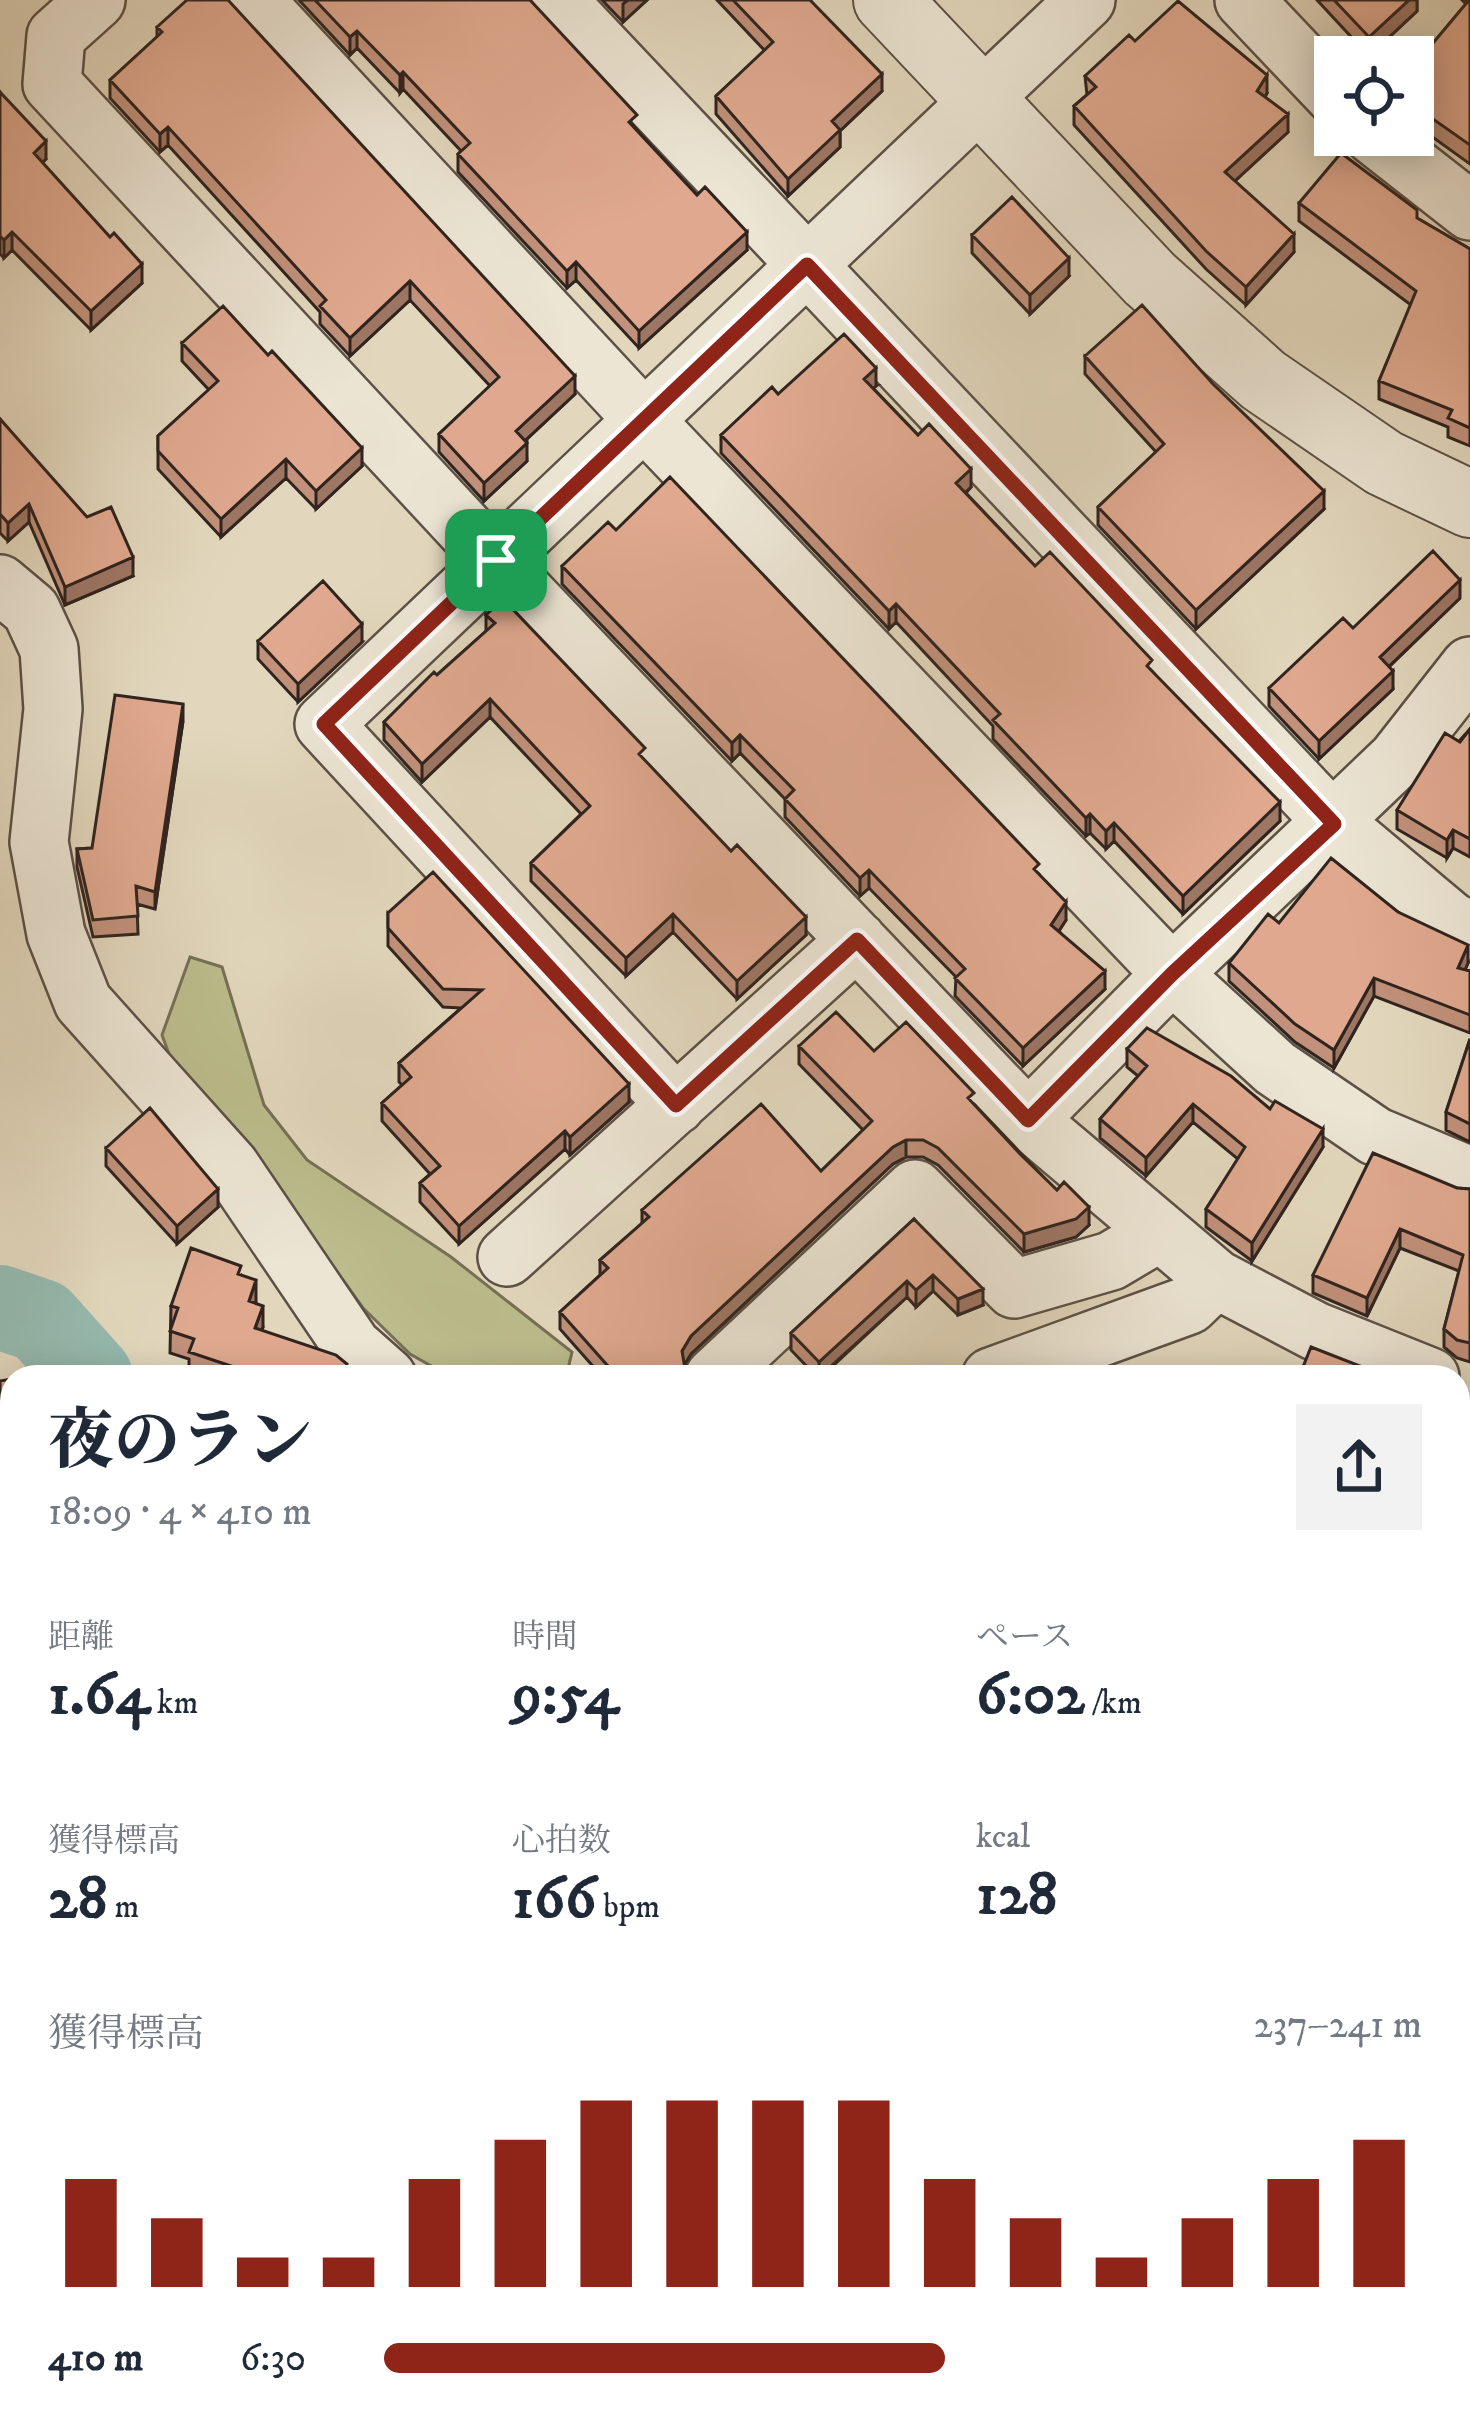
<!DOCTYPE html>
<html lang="ja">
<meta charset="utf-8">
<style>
:root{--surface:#fff;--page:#f2f2f3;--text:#1f2937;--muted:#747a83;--accent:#8f2418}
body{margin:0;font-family:"IM FELL DW Pica","Noto Serif JP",serif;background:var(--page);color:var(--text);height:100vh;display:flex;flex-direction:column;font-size:45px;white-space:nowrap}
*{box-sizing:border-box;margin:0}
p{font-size:39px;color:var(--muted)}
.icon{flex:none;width:66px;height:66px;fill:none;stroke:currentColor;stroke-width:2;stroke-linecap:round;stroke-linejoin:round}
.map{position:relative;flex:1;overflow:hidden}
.sheet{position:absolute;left:0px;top:1365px;width:1470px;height:1062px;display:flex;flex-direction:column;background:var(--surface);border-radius:36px 36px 0 0;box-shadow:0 6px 30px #0003}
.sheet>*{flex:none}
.controls{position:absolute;left:1314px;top:36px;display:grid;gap:24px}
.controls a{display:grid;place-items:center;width:120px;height:120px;border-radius:0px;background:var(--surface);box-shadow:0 6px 30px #0003;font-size:60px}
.pin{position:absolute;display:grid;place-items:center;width:102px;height:102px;color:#fff;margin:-51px;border-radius:24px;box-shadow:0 6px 18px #0006}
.round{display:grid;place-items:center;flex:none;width:126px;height:126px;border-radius:0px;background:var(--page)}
.overview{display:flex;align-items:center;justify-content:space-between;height:204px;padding:0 48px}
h1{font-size:66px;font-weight:800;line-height:90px}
.stats{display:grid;grid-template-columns:repeat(3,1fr);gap:18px;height:204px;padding:12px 48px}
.stats div{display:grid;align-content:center}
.stats b{font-size:60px;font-weight:800}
.stats small{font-size:33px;font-weight:400}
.stats p{font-size:33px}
.chart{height:336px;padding:24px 48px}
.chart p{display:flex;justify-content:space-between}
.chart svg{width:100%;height:216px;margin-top:12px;stroke:var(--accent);stroke-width:6}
ul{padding:0 48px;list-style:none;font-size:39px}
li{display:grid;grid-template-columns:192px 144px 1fr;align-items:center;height:90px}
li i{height:30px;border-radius:15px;background:var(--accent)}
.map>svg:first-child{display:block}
.green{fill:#bcbc8c;stroke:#767056;stroke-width:3}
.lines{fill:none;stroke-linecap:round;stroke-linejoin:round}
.river{stroke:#95baaf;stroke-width:84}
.minor-casing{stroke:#5c5146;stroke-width:62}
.tertiary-casing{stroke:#5c5146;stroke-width:70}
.minor{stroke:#ece5d4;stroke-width:57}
.tertiary{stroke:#ece5d4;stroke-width:66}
.wall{fill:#c1917b;stroke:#30241f;stroke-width:3}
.shaded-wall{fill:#9d7664;stroke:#30241f;stroke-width:3}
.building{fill:#e0a98f;stroke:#30241f;stroke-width:3}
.route-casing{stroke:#fff;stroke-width:24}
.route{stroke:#8f2418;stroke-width:15}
</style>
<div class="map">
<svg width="1470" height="2427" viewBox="0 0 1470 2427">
<rect width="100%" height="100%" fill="#e2d7bd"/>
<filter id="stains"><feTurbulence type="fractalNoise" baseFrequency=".00167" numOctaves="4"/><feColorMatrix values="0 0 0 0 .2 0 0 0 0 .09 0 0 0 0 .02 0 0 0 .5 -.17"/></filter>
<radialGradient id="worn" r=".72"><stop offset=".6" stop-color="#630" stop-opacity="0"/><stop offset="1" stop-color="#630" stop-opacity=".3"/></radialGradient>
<!-- green -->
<path class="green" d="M190 957 222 967 264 1105 307 1160 451 1257 572 1352 566 1377H451L410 1354 363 1308 281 1194 182 1089 162 1035Z"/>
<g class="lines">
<!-- river -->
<path class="river" d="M0 1307 41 1321 91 1377
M1458 2346 1470 2353"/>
<defs>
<path id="minor" d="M96 0 56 36 52 84 495 561 1028 1120 1216 1279 1315 1331 1430 1377
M254 0 644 420 1172 974 1275 1068 1375 1136 1470 1176
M557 0 1334 823 1451 921 1470 931
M1244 0 1335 96
M1373 135 1470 211
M0 584 31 610 49 649 53 709 39 842 56 934 83 1002 230 1166 352 1346 387 1377
M676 1105 324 724 1086 0
M1028 1120 1172 974 1397 759 1470 666
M507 1257 857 940
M714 1377 915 1189 1014 1289 1111 1261 1160 1232
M991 1377 1189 1305 1216 1279
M1458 1670 1470 1676
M1458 1801 1470 1794
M0 1878 12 1898
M0 2074 12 2061
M813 2415 831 2427"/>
<path id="tertiary" d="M887 0 1150 279 1263 380 1384 463 1470 504"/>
</defs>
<!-- minor casing -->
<use href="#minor" class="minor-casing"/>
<!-- tertiary casing -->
<use href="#tertiary" class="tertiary-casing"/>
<!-- minor -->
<use href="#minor" class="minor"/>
<!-- tertiary -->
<use href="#tertiary" class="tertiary"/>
</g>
<!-- wall -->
<path class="wall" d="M299 0H530L637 130 747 250 639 348 576 280 567 288 458 172V154L461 151 403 89 400 93 357 48 350 55Z
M602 0H647L623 22Z
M717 0H810L882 91 840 131V147L788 196 716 114V96L765 51Z
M1317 0H1417V11L1369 56Z
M1462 0H1470V164L1413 123V67L1466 4Z
M230 4 575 394 525 441 527 461 484 501 439 452V434L490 386 410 300 350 356 320 324V312L168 145 160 152 110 98V80L157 37V27Z
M1135 41 1267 93 1265 97 1288 132 1235 181 1294 252 1246 305 1206 269 1074 125V106L1087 95 1085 76Z
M0 92 46 159 42 163 142 283 91 330 12 250 4 258 0 254Z
M1299 203 1417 218 1470 249V446L1448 437V427L1379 399V381L1411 305 1299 221Z
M972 235 1069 276 1030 314 972 253Z
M182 343 362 466 316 509 286 478 221 537 158 469V436L209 390 182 361Z
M1085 356 1324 509 1196 629 1098 525V507L1156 452 1085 374Z
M876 386 873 388 918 435 971 487 966 493 1035 566 1152 671 1280 821 1183 914 1114 841 1106 849 1090 833 1086 836 993 739V726L896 622 889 629 721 453V435L778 394Z
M0 419 133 576 65 605 29 522 8 541 0 533Z
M616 530 1039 874 1066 920 1059 931 1105 989 1023 1066 955 996 956 977 869 888 860 896 785 817V799L740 753 732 761 562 584V566Z
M1460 598 1389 667 1393 689 1319 759 1269 706V688L1353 628Z
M486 615 645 761 806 935 737 999 673 932 626 976 531 881V863L581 814 490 717 422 782 384 740V722L486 631Z
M258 641 362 642 298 702 258 659Z
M183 721 155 909 137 904 138 934 93 937 77 867V849L92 848Z
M1470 729V857L1453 848 1447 858 1397 829V810Z
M1398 912 1468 963 1465 969 1470 971V1033L1374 996 1334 1068 1295 1042 1229 981V963L1279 923Z
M388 913 629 1102 570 1155 565 1149 459 1244 420 1202V1183L430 1174 382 1121V1103L402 1085 399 1082V1063L461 1008 443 1007 388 946Z
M1470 1039V1142L1446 1130V1112Z
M799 1046 874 1051 974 1104 1089 1225 1076 1237 1024 1252 938 1165 923 1157H906L893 1164 691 1354 684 1365 686 1377 599 1373 560 1329V1312L600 1275V1260L642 1224V1210L821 1171 863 1130 799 1064Z
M1127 1049 1270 1109 1323 1147 1252 1261 1206 1227V1209L1238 1159 1193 1122 1146 1176 1100 1138V1119L1138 1076 1127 1067Z
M106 1148 218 1207 177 1244 106 1166Z
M1457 1188 1470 1189V1362L1457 1358 1444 1347V1329L1459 1271 1400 1248 1367 1316 1313 1293V1275Z
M914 1219 983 1305 958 1315 933 1291 916 1307 907 1297 821 1377H817L791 1350V1333Z
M241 1275 256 1303 263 1327 262 1330 347 1377H201L189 1373V1359L170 1353 171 1306Z
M12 1799V1846L0 1835V1812Z
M12 2082V2162L0 2151V2083Z
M865 2415H968L961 2427H884Z"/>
<!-- shaded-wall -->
<path class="shaded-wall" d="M628 0H647L623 22V4Z
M1409 0H1417V11L1369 56V37Z
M357 31V48L350 55V37Z
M403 72V89L400 93V75Z
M882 74V91L840 131V147L788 196V179L832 121Z
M1267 75V93L1257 110V91Z
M1288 114V132L1225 190V172Z
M168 127V145L160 152V134Z
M46 141V159L34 171V153Z
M12 232V250L4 258V240Z
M747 232V250L639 348V331Z
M1294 234V252L1246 305V287Z
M1069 258V276L1030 314V295Z
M576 262V280L567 288V271Z
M142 264V283L91 330V311Z
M410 281V300L350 356V338Z
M876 368V386L864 397V379Z
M575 376V394L516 449V431Z
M527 443V461L484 501V483Z
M362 448V466L316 509V491Z
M286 459V478L221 537V519Z
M971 469V487L956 501V483Z
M1324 491V509L1196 629V610Z
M29 504V522L8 541V523Z
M133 557V576L65 605V587Z
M1460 580V598L1380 675V657Z
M896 604V622L889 629V611Z
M362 624V642L298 702V684Z
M1393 671V689L1319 759V741Z
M490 699V717L422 782V764Z
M183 704V721L155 909V892Z
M740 735V753L732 761V743Z
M1280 802V821L1183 914V896Z
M1090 814V833L1086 836V818Z
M1114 823V841L1106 849V831Z
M1453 830V848L1447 858V840Z
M869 870V888L860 896V878Z
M1066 902V920L1051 943V925Z
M673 914V932L626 976V958Z
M806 917V935L737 999V981Z
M1468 945V963L1458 986V968Z
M1105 971V989L1023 1066V1048Z
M1374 978V996L1334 1068V1050Z
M629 1084V1102L570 1155V1137Z
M1193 1104V1122L1146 1176V1158Z
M1323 1129V1147L1252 1261V1243Z
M565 1131V1149L459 1244V1226Z
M906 1140V1157L893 1164 691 1354 682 1369V1351L691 1336 893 1147Z
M218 1189V1207L177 1244V1226Z
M1089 1207V1225L1076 1237 1024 1252V1234Z
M1400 1229V1248L1367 1316V1298Z
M933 1275V1291L916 1307V1290Z
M256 1280V1302L249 1322V1301Z
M907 1281V1297L819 1377V1362Z
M983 1289V1305L958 1315V1299Z
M263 1306V1327L255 1349V1328Z
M12 1552V1576L0 1580V1556Z
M12 1665V1683L0 1689V1671Z
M1469 1742V1761L1458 1766V1746Z
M1470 1904V1923L1458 1930V1911Z
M12 1998V2020L0 2033V2010Z
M9 2383V2401L0 2420V2401Z
M955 2415H968L961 2427H949Z
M1403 2415H1432V2422L1424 2427H1383Z"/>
<!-- building -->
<path class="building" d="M187 0H228L575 376 516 431 527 443 484 483 439 434 499 377 410 281 350 338 320 306 326 300 168 127 160 134 110 80 162 32 157 27Z
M315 0H530L637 115 629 122 697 195 705 187 747 232 639 331 576 262 567 271 458 154 470 143 403 72 400 75 357 31 350 37Z
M733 0H810L882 74 832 121 840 130 788 179 716 96 773 42Z
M1334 0H1409L1369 37Z
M1469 0H1470V145L1413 105V67Z
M1178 1 1267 75 1257 91 1288 114 1225 172 1294 234 1246 287 1206 251 1074 106 1096 87 1085 76 1129 35 1135 41Z
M0 92 46 141 34 153 110 237 114 233 142 264 91 311 12 232 4 240 0 236Z
M1341 153 1417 210V218L1470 249V428L1448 418 1452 410 1379 381 1416 291 1299 203Z
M1012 197 1069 258 1030 295 972 235Z
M1142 305 1213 384 1324 491 1196 610 1098 507 1164 444 1085 356Z
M223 306 268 355 272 351 362 448 316 491 286 459 221 519 158 451V436L218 381 182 343Z
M844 334 876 368 864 379 918 435 929 424 971 469 956 483 1035 566 1050 552 1152 660 1147 666 1280 802 1183 896 1114 823 1106 831 1090 814 1086 818 993 720 1000 714 896 604 889 611 721 435 772 387 778 394Z
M0 419 87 517 111 507 133 557 65 587 29 504 8 523 0 514Z
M670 477 1039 864 1034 869 1066 902 1051 925 1105 971 1023 1048 955 978 965 969 869 870 860 878 785 799 794 790 740 735 732 743 562 566 608 522 616 530Z
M1433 551 1460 580 1380 657 1393 671 1319 741 1269 688 1343 618 1353 628Z
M323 581 362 624 298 684 258 641Z
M503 599 645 748 639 754 731 851 737 845 806 917 737 981 673 914 626 958 531 863 590 806 490 699 422 764 384 722 434 672 437 675 495 623 486 615Z
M115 695 183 704 155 892 136 886 138 916 93 920 77 849 92 848Z
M1470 729V839L1453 830 1447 840 1397 810 1445 733 1460 742Z
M1331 858 1398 912 1468 945 1458 968 1470 971V1015L1374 978 1334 1050 1295 1024 1229 963 1268 914 1279 923Z
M433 872 629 1084 570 1137 565 1131 459 1226 420 1183 440 1166 382 1103 411 1077 399 1063 482 990 443 989 388 928V913Z
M836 1012 874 1051 906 1022 974 1093 968 1098 1020 1154 1057 1190 1064 1182 1089 1207 1076 1219 1024 1234 938 1148 923 1140H906L893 1147 691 1336 682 1351 686 1375 684 1377H594L607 1365 560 1312 608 1268 600 1260 649 1217 642 1210 761 1104 821 1171 872 1121 799 1046Z
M1147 1028 1231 1076 1270 1109 1275 1101 1323 1129 1252 1243 1206 1209 1245 1147 1193 1104 1146 1158 1100 1119 1147 1066 1127 1049Z
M1470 1039V1124L1446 1112Z
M150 1108 218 1189 177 1226 106 1148Z
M1373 1153 1457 1188 1470 1189V1343L1457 1340 1444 1329 1463 1255 1400 1229 1367 1298 1313 1275Z
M914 1219 983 1289 958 1299 933 1275 916 1290 907 1281 819 1362 791 1333Z
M191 1248 241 1266 238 1274 256 1280 249 1301 263 1306 255 1328 336 1355 347 1364 343 1377H264L189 1352 194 1339 170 1331 178 1308 171 1306Z
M1311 1347 1378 1373 1376 1377H1299Z
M12 1379V1552L0 1556V1380V1381Z
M12 1625V1665L0 1671V1631Z
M1458 1686 1466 1697 1470 1694V1742L1458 1746Z
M12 1799V1824L0 1812Z
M1470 1811V1904L1458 1911V1814Z
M12 1939V1998L0 2010V1954Z
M12 2082V2140L0 2129V2083Z
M0 2297 12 2306V2385L9 2383 0 2401Z
M428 2415H500L498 2427H427Z
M894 2415H955L949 2426 929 2421 937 2427H890Z
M1024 2415H1403L1383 2427H1081L1074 2422 1073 2427H1021Z
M360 2416 375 2427H352Z"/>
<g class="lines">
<defs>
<path id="route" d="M807 265 1334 824 1172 974 1028 1120 857 940 676 1105 324 724Z"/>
</defs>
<!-- route casing -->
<use href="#route" class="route-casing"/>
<!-- route -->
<use href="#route" class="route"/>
</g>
<rect width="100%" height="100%" filter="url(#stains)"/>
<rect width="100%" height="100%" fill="url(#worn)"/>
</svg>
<div class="controls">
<a><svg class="icon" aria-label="locate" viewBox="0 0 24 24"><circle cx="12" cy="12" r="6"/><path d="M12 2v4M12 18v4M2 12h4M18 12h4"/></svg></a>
</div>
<div class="pin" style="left:496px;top:560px;background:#1e9e55"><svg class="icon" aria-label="arrive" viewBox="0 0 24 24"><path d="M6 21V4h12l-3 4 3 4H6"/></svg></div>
<section class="sheet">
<div class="overview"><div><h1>夜のラン</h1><p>18:09 · 4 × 410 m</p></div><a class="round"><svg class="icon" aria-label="share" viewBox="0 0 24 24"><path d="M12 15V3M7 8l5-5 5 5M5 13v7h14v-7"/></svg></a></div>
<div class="stats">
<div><p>距離</p><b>1.64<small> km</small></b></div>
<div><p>時間</p><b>9:54</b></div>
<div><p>ペース</p><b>6:02<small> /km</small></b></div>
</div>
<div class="stats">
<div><p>獲得標高</p><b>28<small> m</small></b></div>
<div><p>心拍数</p><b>166<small> bpm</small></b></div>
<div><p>kcal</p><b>128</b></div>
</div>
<div class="chart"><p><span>獲得標高</span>237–241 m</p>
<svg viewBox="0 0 160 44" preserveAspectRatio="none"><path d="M5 44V22M15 44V30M25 44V38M35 44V38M45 44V22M55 44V14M65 44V6M75 44V6M85 44V6M95 44V6M105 44V22M115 44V30M125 44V38M135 44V30M145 44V22M155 44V14"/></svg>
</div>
<ul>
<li><b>410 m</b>6:30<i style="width:54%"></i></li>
</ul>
</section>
</div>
